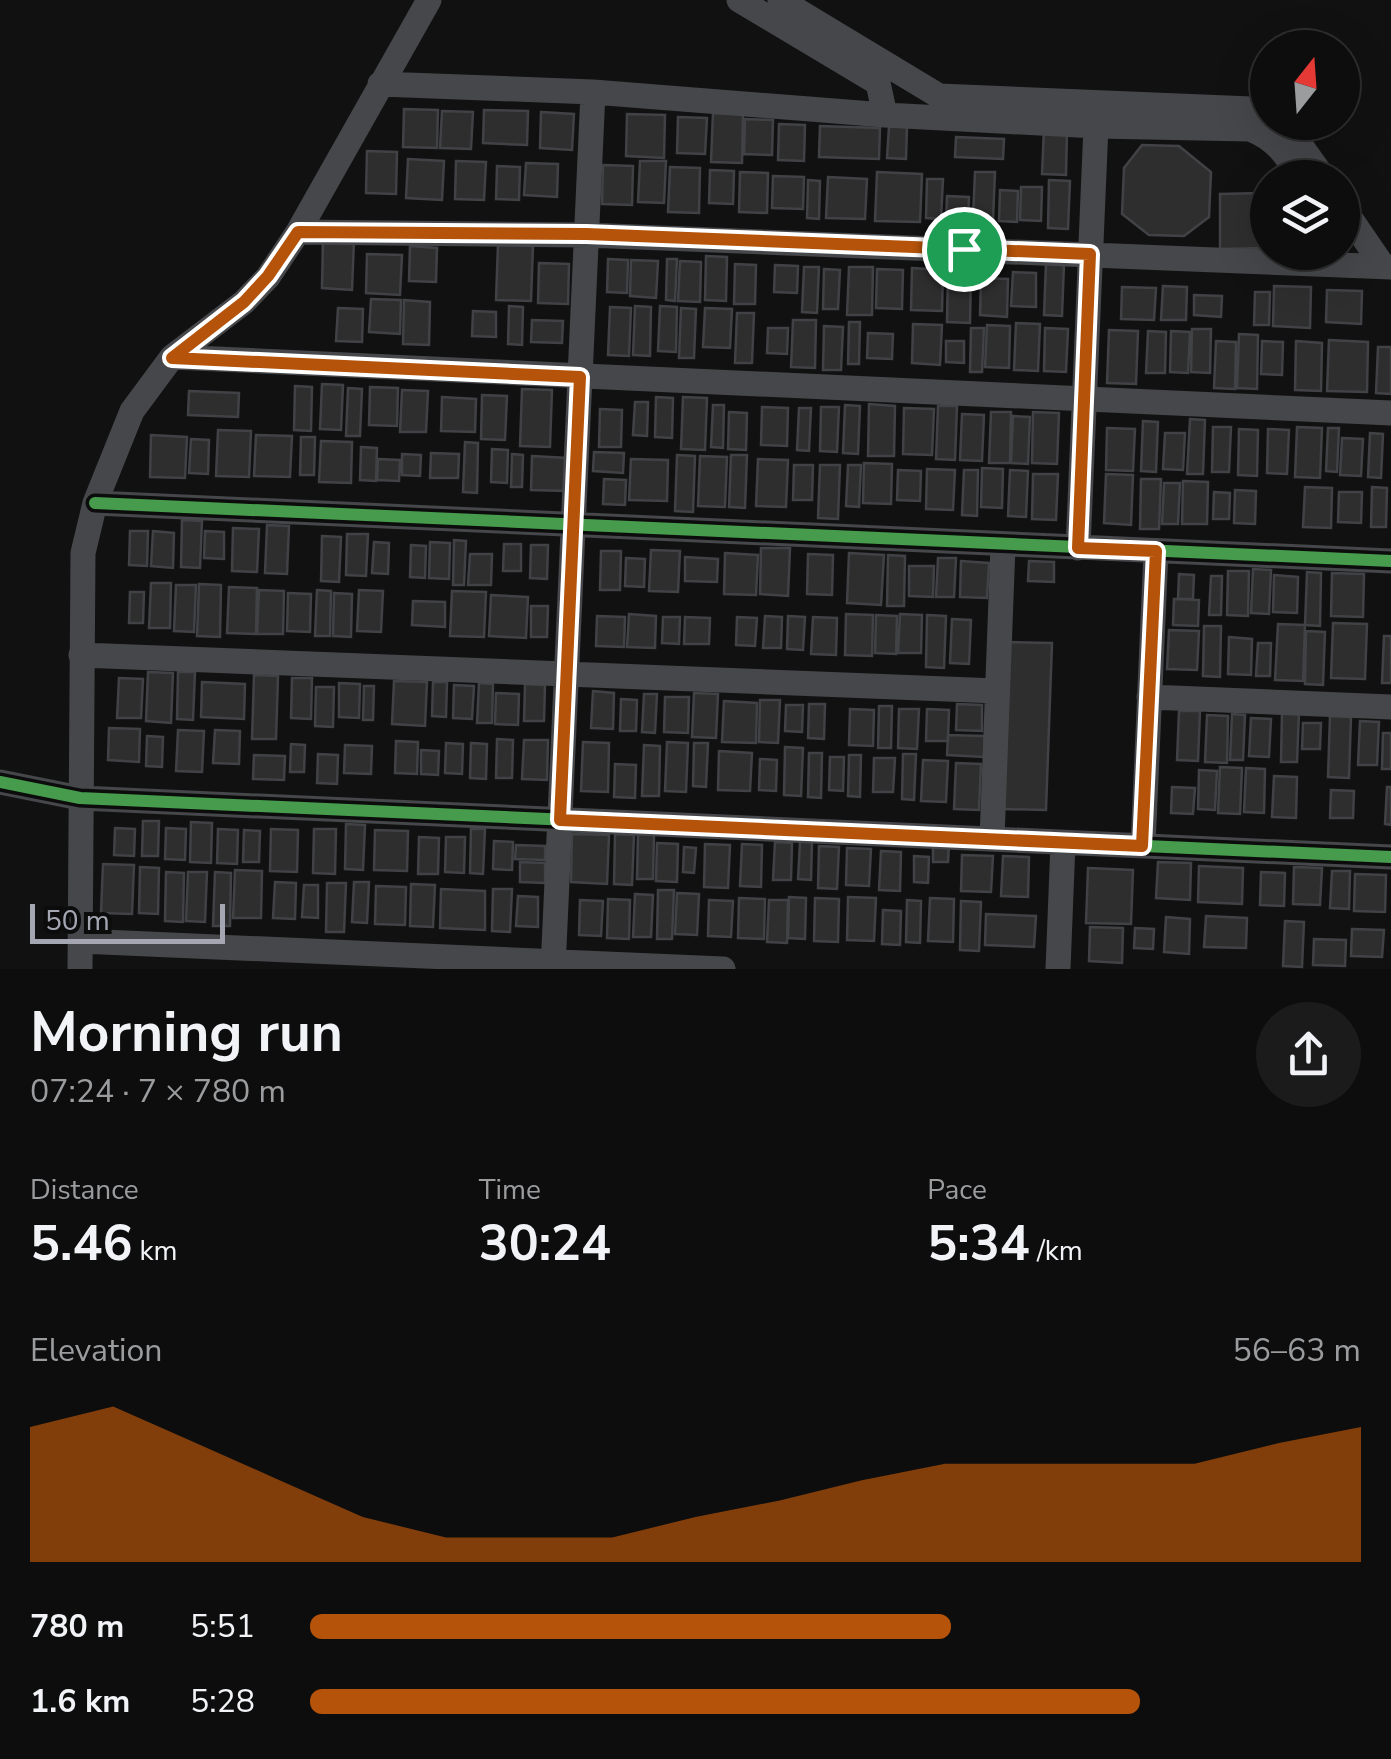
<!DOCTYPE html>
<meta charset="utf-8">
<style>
:root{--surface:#0d0d0e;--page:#1b1b1c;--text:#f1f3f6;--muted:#9a9c9e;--line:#2d2d2e;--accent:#b45309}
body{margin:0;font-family:"Nunito Sans",sans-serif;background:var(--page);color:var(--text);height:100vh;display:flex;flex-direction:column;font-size:38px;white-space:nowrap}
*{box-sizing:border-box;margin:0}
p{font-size:32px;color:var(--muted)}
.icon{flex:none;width:55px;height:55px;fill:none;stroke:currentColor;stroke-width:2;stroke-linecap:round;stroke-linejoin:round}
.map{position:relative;height:969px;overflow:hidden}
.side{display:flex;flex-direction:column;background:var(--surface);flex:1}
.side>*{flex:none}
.needle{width:65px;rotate:17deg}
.controls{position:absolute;left:1250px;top:30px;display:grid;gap:20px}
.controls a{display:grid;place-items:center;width:110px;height:110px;border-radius:50%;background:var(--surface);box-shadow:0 10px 40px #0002,0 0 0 2px var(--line);font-size:50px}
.scale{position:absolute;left:30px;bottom:25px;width:195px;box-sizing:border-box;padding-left:10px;border:5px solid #a4a7b2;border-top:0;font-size:28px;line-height:35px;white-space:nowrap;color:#a4a7b2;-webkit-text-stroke:8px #0c0c0d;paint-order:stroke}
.pin{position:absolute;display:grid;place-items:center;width:85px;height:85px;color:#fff;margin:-42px;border:5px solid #fff;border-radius:50%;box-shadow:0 2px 10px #0007}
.round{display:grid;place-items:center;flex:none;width:105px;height:105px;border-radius:52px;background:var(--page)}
.summary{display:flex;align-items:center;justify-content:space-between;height:170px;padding:0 30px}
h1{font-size:55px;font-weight:700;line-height:75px}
.metrics{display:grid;grid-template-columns:repeat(3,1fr);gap:15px;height:170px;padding:10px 30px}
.metrics div{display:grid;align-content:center}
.metrics b{font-size:50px;font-weight:700}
.metrics small{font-size:28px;font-weight:400}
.metrics p{font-size:28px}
.chart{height:280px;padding:20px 30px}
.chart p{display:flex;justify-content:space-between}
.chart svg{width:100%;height:180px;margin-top:10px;fill:var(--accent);opacity:.7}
ul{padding:0 30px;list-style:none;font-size:32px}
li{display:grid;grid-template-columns:160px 120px 1fr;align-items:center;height:75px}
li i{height:25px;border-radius:12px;background:var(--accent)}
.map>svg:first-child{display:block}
.building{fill:#2e2e2f;stroke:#414245;stroke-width:2.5}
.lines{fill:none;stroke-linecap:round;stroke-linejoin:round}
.minor{stroke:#46474a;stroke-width:25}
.cycleway-casing{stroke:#0c0c0d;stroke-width:19}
.cycleway{stroke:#469c4c;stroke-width:12}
.route-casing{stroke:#fff;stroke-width:20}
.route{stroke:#b45309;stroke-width:12}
</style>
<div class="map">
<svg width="1391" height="969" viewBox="0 0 1391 969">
<rect width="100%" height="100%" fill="#111112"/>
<!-- building -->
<path class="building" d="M404 109 438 110 437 148 403 147Z
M484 110 528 111 527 145 483 143Z
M442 111 473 112 471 149 440 148Z
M541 112 574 114 572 150 540 148Z
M713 113 743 114 742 163 711 162Z
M627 114 665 115 664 158 626 156Z
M678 117 707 118 705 154 677 153Z
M745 119 773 120 772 155 744 154Z
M779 124 805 125 804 161 778 160Z
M820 126 880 128 879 159 819 157Z
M889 126H907L906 159 887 158Z
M1044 129 1067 130 1066 175 1042 174Z
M956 137 1004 139 1003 159 955 157Z
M1142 145 1179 146 1211 172 1209 217 1184 236 1149 235 1122 214 1124 168Z
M367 151 397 152 396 194 366 193Z
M408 159 444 161 442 200 406 198Z
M456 161 486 162 484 200 455 199Z
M640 161H666L664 203 638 202Z
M526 163 558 164 557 197 524 195Z
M603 165 633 166 632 205 602 204Z
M497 166 520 167 519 200 496 199Z
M670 167 700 168 699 213 668 212Z
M710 170 734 171 733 204 709 203Z
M740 172 768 173 767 213 739 212Z
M877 172 922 174 920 222 875 221Z
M975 172H995L993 220 973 219Z
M773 176 804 177 803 209 772 208Z
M828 177 867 179 865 219 826 218Z
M927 179H943L941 219 926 218Z
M808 180 820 181 819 219 807 218Z
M1049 180 1070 181 1068 229 1048 228Z
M1021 187H1042L1041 221 1020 220Z
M1000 190 1018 191 1017 222 999 221Z
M1261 193 1264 248 1220 249V194Z
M947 196 969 197 968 222H946Z
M323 238 354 240 352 290 322 288Z
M498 244 533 245 531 301 496 300Z
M410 246 437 248 436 282 409 281Z
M367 254 402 255 400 295 366 293Z
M706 256 727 257 726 301 705 300Z
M608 259 628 260 627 293 607 292Z
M667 259H677L675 301 666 300Z
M631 260 658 261 656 298 630 296Z
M680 261 701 262 700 302 678 301Z
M539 263 569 264 568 304 538 303Z
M1046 263 1064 264 1062 316 1044 315Z
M735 264 756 265 755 304H734Z
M775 265 798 266 797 293 774 292Z
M804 267H819L817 313 802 312Z
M849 267H873L872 315H847Z
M912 268 943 270 942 311 911 310Z
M824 269 840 270 838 309H823Z
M877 269 903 270 902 309 876 308Z
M948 270 971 271 970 323 947 322Z
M1013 272 1036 273V307L1011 306Z
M981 278 1008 279 1007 317 980 315Z
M1163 286 1187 287 1186 320H1161Z
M1274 286 1311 287 1310 328 1273 326Z
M1122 287 1156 288 1154 320 1121 319Z
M1327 290 1362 291 1361 324 1326 322Z
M1255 292H1270L1269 325H1254Z
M1194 295 1222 296 1221 317 1194 315Z
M371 299 401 300 400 334 369 332Z
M404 300 430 302 429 345 403 344Z
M509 306 523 307 522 345 508 344Z
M635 306 651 307 650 356 633 355Z
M660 306 677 307 676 352 658 351Z
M610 307 631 308 629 356 608 355Z
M338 308 363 309 362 342 336 341Z
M681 308 696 309 694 358H679Z
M705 308 732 309 730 348 703 347Z
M473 311 496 312V337L472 336Z
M737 313H754L752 363H735Z
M532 320 563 321 562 343 531 342Z
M793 320H816L815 368 791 367Z
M849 322H860L859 364H848Z
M1016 323 1040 324 1038 371 1014 370Z
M913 324 942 325 940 365 912 363Z
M987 325 1010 326 1009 368 985 367Z
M824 326 843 327 841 370H823Z
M768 328H788L787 354 767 353Z
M971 328H984L982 372H970Z
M1045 328 1068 329 1066 372 1044 371Z
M1192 329H1211L1210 373 1191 372Z
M1109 330 1138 331 1136 384 1107 383Z
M1148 331 1166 332 1165 373H1146Z
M1171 331 1190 332 1188 373 1170 372Z
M868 333 893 334 892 359 867 358Z
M1239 334 1258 335 1257 389 1237 388Z
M1329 340 1368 342 1367 392 1327 391Z
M946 341H964V363L946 362Z
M1216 341 1236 342 1235 389 1214 388Z
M1262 341 1283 342 1282 375 1261 374Z
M1296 341 1322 343 1321 391 1295 390Z
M1378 347H1391V394L1376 393Z
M322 384 343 385 341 430 320 429Z
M295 386 312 387 311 431 294 430Z
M370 387 398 388 397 426 369 425Z
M348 388 362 389 360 436H346Z
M522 389 552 390 550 447 520 446Z
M402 390 428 391 426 432H400Z
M189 391 239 393 238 417 188 415Z
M482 395 507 396 505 440 481 439Z
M442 397 476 399 475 432 441 431Z
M656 397 673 398 672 438 655 437Z
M683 397 707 398 705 450 681 449Z
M635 402H648L647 436 633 435Z
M869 404 895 406 894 456H868Z
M713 405H724L723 448 711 447Z
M845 405 860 406 858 454 843 453Z
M938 406H957L955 460 936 459Z
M762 407 788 408 787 446 761 445Z
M821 407H839L837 452 820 451Z
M799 408H811L809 451 797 450Z
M904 408 934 409 932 455 903 454Z
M600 409 622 410 621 447H599Z
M729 412 747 413 746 450 728 449Z
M991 412H1011L1010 463H989Z
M1033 412 1059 413 1057 464 1032 463Z
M962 414 984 415 982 461 960 460Z
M1013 416 1030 417 1028 464 1011 463Z
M1190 419 1205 420 1203 474H1187Z
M1143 421 1158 422 1156 472 1141 471Z
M1213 427H1231L1229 472H1212Z
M1297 427 1322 428 1320 478 1295 477Z
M1107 428 1135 429 1133 471 1106 470Z
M1328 428H1339L1337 472 1326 471Z
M1239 429 1258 430 1257 476 1238 475Z
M1268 429 1289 430 1287 474 1267 473Z
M218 430 251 431 249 477 216 476Z
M1165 433H1185L1183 470 1163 469Z
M1370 433 1383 434 1381 478 1368 477Z
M151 435 187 437 185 478 150 477Z
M256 435 292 436 290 477 254 476Z
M301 437H315L314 475H300Z
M1342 438 1363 439 1361 476 1340 475Z
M191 439 209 440 208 474 189 473Z
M321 441 352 442 351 483 319 482Z
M465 442 478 443 477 493 463 492Z
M361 447 377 448 376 481 360 480Z
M492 449 508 450 507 483 491 482Z
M594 452 624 453 623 473 593 471Z
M431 453 459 454 458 478H430Z
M402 454 421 455 420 476 402 475Z
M512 454 523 455 522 487H511Z
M677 455 695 456 693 512 675 511Z
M731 455H747L745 508 729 507Z
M532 456 568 458 567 491 531 490Z
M700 456 727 457 725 507 698 506Z
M378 459 400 460 399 481 377 480Z
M631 459 668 460 667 501 629 500Z
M758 459 788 460 786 507 756 506Z
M864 463 892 464 891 504 863 503Z
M794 465H813L812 500H793Z
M820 465H840L838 519 818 518Z
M848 465H861L859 507 846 506Z
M982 468 1003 469 1002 508 981 507Z
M927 469 955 470 953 510 926 509Z
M898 470 921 471 920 501 897 500Z
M964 470H978L977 516 962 515Z
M1010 470 1028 471 1026 517 1008 516Z
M1033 474H1058L1056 520 1032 519Z
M1106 474 1133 475 1131 525 1104 523Z
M604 479 626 480 625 505 603 504Z
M1141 479H1161L1159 529H1140Z
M1183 481 1208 482 1207 524H1182Z
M1164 483H1180L1178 524H1162Z
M1305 487 1332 488 1331 528 1303 527Z
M1372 487 1387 488 1386 527H1371Z
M1235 490 1256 491 1255 524 1234 523Z
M1214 492 1230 493 1229 519H1213Z
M1339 492H1362L1361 523 1338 522Z
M182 520 202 521 200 568 181 567Z
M267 525 289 526 287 574 265 573Z
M233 528 259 529 257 572 232 571Z
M130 531H148L147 566 129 565Z
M153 531 174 533 173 568 151 566Z
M205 531 224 532V559L204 558Z
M347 534H368L366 576 346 575Z
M322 536 341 537 339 582 321 581Z
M454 540 466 541 464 585H453Z
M374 542 389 543 388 574 372 573Z
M430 542 450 543 449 579 429 578Z
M504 544H521V571H503Z
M411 545 426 546 425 578 410 577Z
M531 545H548L547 579 530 578Z
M761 548H790L788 596 760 594Z
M651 550 680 551 678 592 649 591Z
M601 551H621L620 590H600Z
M725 553 758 555 756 595 724 594Z
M849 553 884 555 881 605 847 603Z
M470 554H492L491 585H468Z
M808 554 833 555 832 595 807 594Z
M888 555 905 556 904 606H887Z
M685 557 718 559 717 582 685 581Z
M626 558 645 559 644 587 625 586Z
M938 558H956L954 597H936Z
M961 561 989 563 987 598 960 597Z
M1029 561 1054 562V582L1028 581Z
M909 566H934L933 597 909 596Z
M1253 569 1271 570 1269 614 1251 613Z
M1228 571H1249L1248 616 1227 615Z
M1307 572 1321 573 1320 626 1305 625Z
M1332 573 1364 574 1363 617 1331 616Z
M1179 574 1194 575 1193 599H1178Z
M1274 575 1298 577 1297 613 1273 612Z
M1211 576H1222L1221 615H1209Z
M151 583H171L170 628H149Z
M199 584 221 585 220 637 197 636Z
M176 585H196L194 632 174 631Z
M229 587 257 588 256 634 227 633Z
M259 590 284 591 283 634H257Z
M317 590 331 591 330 636H315Z
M359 590 383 591 381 632 357 631Z
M452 591 486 592 484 637 450 636Z
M130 592H144L143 623H129Z
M288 593 311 594 310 632 287 631Z
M334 593 352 594 351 637 333 636Z
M491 595 528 597 526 638 489 636Z
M1174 599 1199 600 1198 626 1173 625Z
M413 601 445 602V627L412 625Z
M531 606H548L547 637H531Z
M629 614 656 616 655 648 627 647Z
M846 614 873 615 872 656 845 655Z
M900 614 922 615 921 653H898Z
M876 615 897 616 896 654 875 653Z
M927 615 946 616 944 668 926 667Z
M597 616 625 617 624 647 596 646Z
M765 616 782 617 781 648H763Z
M788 616 805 617 803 650 787 649Z
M663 617H680L679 644 662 643Z
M685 617 710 618 709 644H684Z
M737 617 757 618 755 646 736 645Z
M813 617 837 618 836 655 811 654Z
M952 619 971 620 969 664 950 663Z
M1333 623 1367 624 1365 679 1331 678Z
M1278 624 1305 625 1303 681 1275 680Z
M1204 626H1221L1220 677 1203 676Z
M1169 630 1199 631 1197 670 1167 669Z
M1306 631 1325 632 1323 685 1305 684Z
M1384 636H1391V683H1382Z
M1229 637 1252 639 1251 675 1228 674Z
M1007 642 1052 643 1046 810 1001 809Z
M1258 643H1271L1270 676H1256Z
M148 672 173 673 171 723 146 721Z
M178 672H195L193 720 177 719Z
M254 675 278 676 276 739H252Z
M119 678 143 679 141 718H117Z
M292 678H312L311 719 291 718Z
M394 681 427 682 425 726 392 724Z
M202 682 245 684 244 719 201 717Z
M433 682H447L446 717 432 716Z
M339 683 360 684 359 718 339 717Z
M479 683 493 684 492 723H477Z
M525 684 545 685 544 721H524Z
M454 685 474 686 472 719 453 718Z
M364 686H374L373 720H363Z
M316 687H334L333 727 315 726Z
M593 691 614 693 613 729 591 728Z
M496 693 519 694 518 725 495 724Z
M694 693 718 694 716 738 692 737Z
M644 694H657L655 733 642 732Z
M665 697H689L688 733 664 732Z
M621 699 637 700 636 731H620Z
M760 700H780L778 743 759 742Z
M724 701 757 703 756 743 722 742Z
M809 704H825L824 739 808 738Z
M957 704 982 705V731L956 730Z
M786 705H803L802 732 785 731Z
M879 706H892L891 748H878Z
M850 709 874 710 873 746 849 745Z
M899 709H919L917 749 898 748Z
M927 709 949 710 948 741H926Z
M1179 711H1200L1198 761 1177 760Z
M1282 711 1299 712 1297 762H1281Z
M1232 714 1245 715 1243 760H1230Z
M1207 715 1228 716 1227 763 1205 762Z
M1330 716 1351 717 1349 778 1328 777Z
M1251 718 1271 719 1269 757 1249 756Z
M1360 721 1379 722 1377 765H1358Z
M1303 723H1321L1320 749H1302Z
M109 728 140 729 139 762 108 760Z
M178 730 204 731 202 772 176 771Z
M215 730 240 731 239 764 213 763Z
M1383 733H1391V769H1382Z
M948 735 985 736 984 757 947 755Z
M147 736 163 737 162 767 146 766Z
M497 739 513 740 512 778H496Z
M524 740H548L547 780 522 779Z
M396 741 418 742 417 774 395 773Z
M583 742 609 743 608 792 581 791Z
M667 742 688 743 686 792 665 791Z
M446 743 463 744 462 774 445 773Z
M471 743 487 744 486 779 470 778Z
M694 743H708L706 787 693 786Z
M291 744 305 745 304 772H290Z
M345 745 372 746 371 774 344 773Z
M644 745 660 746 659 796H642Z
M785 747 803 748 801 796 784 795Z
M421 750 439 751 438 775 421 774Z
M719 751 752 753 750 791 718 790Z
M809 753H822L821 798 808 797Z
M318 754 338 755 337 784 317 783Z
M903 754H916L914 800 902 799Z
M254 755 285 756 284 780 253 779Z
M849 755H861L860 797 848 796Z
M830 757H844L843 791 829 790Z
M874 758H895L893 792H873Z
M760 759 777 760 776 791 759 790Z
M923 760 948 761 946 802 921 801Z
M956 763 981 764 979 810 954 809Z
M615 764 636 765 635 798 614 797Z
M1220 767 1242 768 1240 814 1218 813Z
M1246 768 1265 769 1264 813 1244 812Z
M1199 770 1217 771 1215 810 1198 809Z
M1274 776 1297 777 1296 818 1272 817Z
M1172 787 1195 788 1193 814 1171 813Z
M1387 787H1391V825L1385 824Z
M1331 790 1354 791 1353 818H1330Z
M143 821H159L158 856H142Z
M191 822 212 823 211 863 190 862Z
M346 824 365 825 363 870 345 869Z
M115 828 135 829 134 856 114 855Z
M166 828 186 829 185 860 165 859Z
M218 829 238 830 237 864 217 863Z
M271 829 298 830 297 872 270 871Z
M314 829H336L335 874 313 873Z
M471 829H485L483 874 470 873Z
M244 830 260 831 259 862H243Z
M375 830 408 831 407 871 374 870Z
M638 833 654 834 653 879H637Z
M572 834 609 835 607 884 571 882Z
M615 834 634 835 632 885 614 884Z
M419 837 439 838 438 874H418Z
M446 837H465L464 873 445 872Z
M494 841 513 842 512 870 493 869Z
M775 842 792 843 791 880H773Z
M800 842H812L811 880 798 879Z
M657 843 678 844 677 882 656 881Z
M933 843 949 844 948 862H933Z
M705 844 730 845 728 888 704 887Z
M742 844 762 845 761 887 740 886Z
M516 845 545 846V860L515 859Z
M819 846 839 847 837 889 818 888Z
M684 847 696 848 694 873 683 872Z
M847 848 871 849 869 886 846 885Z
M881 851 901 852 900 891 879 890Z
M962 855 993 856 991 892 961 891Z
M914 856 929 857 928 883 914 882Z
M1003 856 1029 857 1028 897 1001 896Z
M520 862 545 863V883L520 882Z
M1158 862 1191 863 1190 900 1156 898Z
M103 864 134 865 132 914 101 913Z
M1199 866 1243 868 1242 904 1198 902Z
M140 867 159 868 158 914 139 913Z
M1294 867 1322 868 1320 905 1293 904Z
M1088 868 1133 870 1131 924 1086 923Z
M235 870 262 871 261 918H233Z
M1332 871H1350L1349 909 1330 908Z
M166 872 184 873 183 922 165 921Z
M188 872H207L205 922 186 921Z
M215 872 231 873 230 926H213Z
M1261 872 1285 873 1284 906 1260 905Z
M1355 874 1386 875 1385 912 1354 911Z
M275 882 296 883 295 919 273 918Z
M354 882H369L367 923 352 922Z
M327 883H346L344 932H326Z
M411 884 435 885 433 927 410 926Z
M304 885H318V918L302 917Z
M376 886 406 887 405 925 375 924Z
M441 889 485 891V930L440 928Z
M493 889H512L510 932 492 931Z
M658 890H674L672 939H657Z
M677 893 699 894 697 935 675 934Z
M635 894 653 895 651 937H633Z
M518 896 538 897V927L516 926Z
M789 897 806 898 805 939 788 938Z
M848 897 876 898 874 941 847 940Z
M739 898 765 899 764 939 738 938Z
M815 898 839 899 838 942 814 941Z
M930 898 954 899 953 942 928 941Z
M608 899 630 900 629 939 607 938Z
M580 900 603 901 601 936 579 935Z
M709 900 733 901 731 937 708 936Z
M769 900H788L787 943 767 942Z
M907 900 921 901 920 943 906 942Z
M961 901 981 902 979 951 960 950Z
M883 910 901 911 900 945 882 944Z
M986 914 1036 916 1034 947 985 945Z
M1206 916 1247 918 1246 948 1204 947Z
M1166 917 1190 919 1189 954 1164 952Z
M1285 921 1304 922 1302 967 1283 966Z
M1090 927 1123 928 1122 963 1089 961Z
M1135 928 1154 929 1153 949 1134 948Z
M1352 929 1384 930 1382 957 1351 956Z
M1314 939 1346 940 1345 966 1313 965Z"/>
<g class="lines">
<!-- minor -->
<path class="minor" d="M739 0 878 83 885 115
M780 0 939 96 1251 109 1268 113
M380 84 593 92 885 115 1096 126 1250 129C1276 139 1286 155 1301 178
M1284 122 1324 178
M1342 206 1383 266
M298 232 586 235 1391 267
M172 357 1391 413
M95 503 1391 561
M1078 548 1096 126
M81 655 997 691
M1149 697 1391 707
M0 782 80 798 1391 857
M992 839 1003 545
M1143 846 1156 551
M80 941 723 969
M80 969 83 553 95 503 132 411 172 357 244 302 268 277 298 232 429 0
M553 969 593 92
M1058 969 1063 843"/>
<defs>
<path id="cycleway" d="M95 503 1391 561
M0 782 80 798 1391 857"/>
</defs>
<!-- cycleway casing -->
<use href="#cycleway" class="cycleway-casing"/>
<!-- cycleway -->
<use href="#cycleway" class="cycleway"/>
</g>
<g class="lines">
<defs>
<path id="route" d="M298 232 586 234 1090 254 1078 548 1156 551 1142 846 560 820 580 377 172 358 244 302 268 276Z"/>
</defs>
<!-- route casing -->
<use href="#route" class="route-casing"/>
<!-- route -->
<use href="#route" class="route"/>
</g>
</svg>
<div class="controls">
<a><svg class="needle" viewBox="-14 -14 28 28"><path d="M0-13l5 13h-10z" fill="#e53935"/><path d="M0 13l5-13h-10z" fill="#9a9c9e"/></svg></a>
<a><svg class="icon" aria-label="layers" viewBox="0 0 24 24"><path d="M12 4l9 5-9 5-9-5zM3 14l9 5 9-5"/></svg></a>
</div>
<div class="scale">50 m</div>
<div class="pin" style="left:964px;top:249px;background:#1e9e55"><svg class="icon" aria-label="arrive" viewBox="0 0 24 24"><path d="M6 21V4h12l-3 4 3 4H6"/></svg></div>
</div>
<section class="side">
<div class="summary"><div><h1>Morning run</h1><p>07:24 · 7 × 780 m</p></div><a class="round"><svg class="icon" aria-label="share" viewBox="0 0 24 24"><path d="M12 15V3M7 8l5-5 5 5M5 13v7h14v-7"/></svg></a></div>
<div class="metrics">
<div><p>Distance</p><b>5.46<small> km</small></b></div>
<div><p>Time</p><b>30:24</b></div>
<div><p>Pace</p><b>5:34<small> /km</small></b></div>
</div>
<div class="chart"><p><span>Elevation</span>56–63 m</p>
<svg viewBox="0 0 160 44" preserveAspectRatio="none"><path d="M0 44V11L10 6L20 15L30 24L40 33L50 38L60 38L70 38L80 33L90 29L100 24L110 20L120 20L130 20L140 20L150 15L160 11V44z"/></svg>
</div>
<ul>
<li><b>780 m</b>5:51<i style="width:61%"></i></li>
<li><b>1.6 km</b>5:28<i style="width:79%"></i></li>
</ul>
</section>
